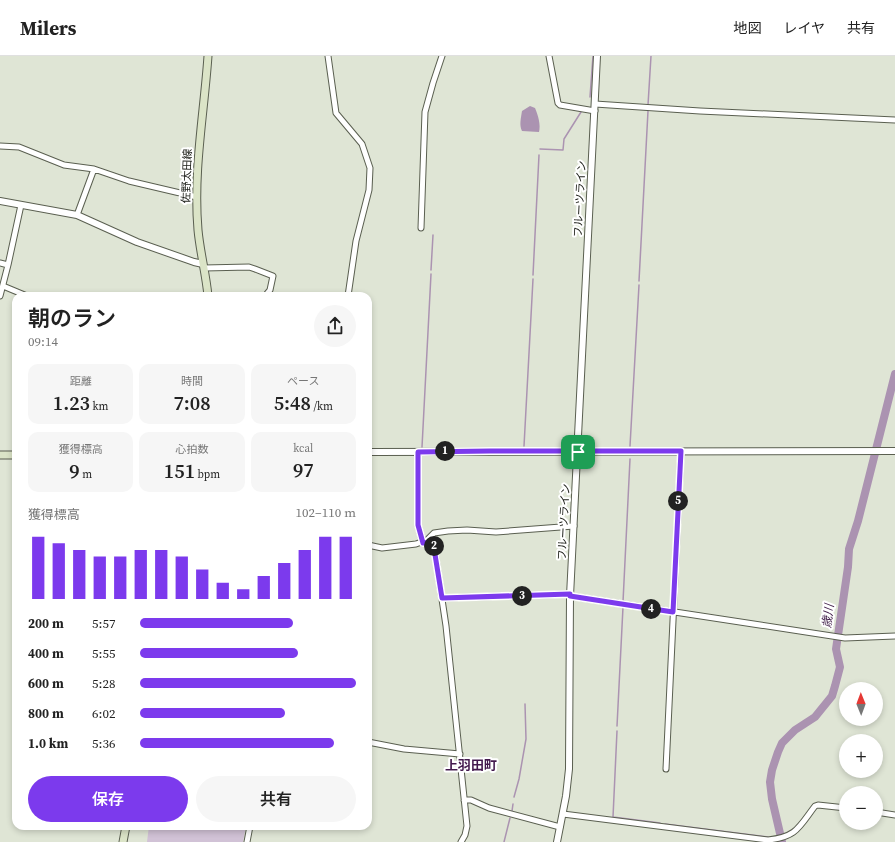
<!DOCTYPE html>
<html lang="ja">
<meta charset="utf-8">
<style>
:root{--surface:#fff;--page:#f6f6f6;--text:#222;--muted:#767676;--line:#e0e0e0;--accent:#7c3aed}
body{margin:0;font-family:"Source Serif 4","Noto Sans JP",serif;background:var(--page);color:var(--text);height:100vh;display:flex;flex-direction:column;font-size:15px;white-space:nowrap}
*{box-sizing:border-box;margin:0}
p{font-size:13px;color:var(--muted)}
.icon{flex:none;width:22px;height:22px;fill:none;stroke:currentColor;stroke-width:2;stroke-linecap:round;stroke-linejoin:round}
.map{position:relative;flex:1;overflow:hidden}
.drawer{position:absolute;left:12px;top:236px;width:360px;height:538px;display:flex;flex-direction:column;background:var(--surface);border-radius:12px;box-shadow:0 2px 6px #0003}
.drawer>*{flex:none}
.needle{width:26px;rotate:359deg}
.controls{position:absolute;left:839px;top:626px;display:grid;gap:8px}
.controls a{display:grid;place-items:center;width:44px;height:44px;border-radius:50%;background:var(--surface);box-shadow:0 2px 6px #0003;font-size:20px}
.pin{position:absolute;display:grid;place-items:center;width:34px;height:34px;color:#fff;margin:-17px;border-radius:8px;box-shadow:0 2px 6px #0006}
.km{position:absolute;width:20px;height:20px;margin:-10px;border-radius:50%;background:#222;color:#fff;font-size:11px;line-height:20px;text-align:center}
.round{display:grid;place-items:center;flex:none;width:42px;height:42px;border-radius:21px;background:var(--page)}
.overview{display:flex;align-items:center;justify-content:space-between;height:68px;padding:0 16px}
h1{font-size:22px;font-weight:600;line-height:30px}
.metrics{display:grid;grid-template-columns:repeat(3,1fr);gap:6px;height:68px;padding:4px 16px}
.metrics div{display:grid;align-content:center;border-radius:10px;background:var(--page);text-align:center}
.metrics b{font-size:20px;font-weight:600}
.metrics small{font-size:11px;font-weight:400}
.metrics p{font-size:11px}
.chart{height:112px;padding:8px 16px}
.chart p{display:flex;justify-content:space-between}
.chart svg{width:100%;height:72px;margin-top:4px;stroke:var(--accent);stroke-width:6}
.primary-button{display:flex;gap:8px;margin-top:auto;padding:8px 16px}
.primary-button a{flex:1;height:46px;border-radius:24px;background:var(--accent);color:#fff;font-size:16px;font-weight:600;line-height:46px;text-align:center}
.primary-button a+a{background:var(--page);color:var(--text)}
ul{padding:0 16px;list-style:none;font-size:13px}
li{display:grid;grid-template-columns:64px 48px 1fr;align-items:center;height:30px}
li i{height:10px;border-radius:5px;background:var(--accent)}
header{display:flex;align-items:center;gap:24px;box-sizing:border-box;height:56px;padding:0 20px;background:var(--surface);border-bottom:1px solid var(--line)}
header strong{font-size:19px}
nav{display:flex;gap:22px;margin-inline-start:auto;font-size:14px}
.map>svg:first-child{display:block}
.green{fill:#d1c2d6}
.water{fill:#ab93b1}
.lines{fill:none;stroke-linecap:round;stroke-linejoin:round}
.stream{stroke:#ab93b1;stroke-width:1.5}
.river{stroke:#ab93b1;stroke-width:8}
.minor-casing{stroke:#5a5f50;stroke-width:7}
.tertiary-casing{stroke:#5a5f50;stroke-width:8}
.secondary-casing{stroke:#5a5f50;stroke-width:9}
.minor{stroke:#fff;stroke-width:5}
.tertiary{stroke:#fff;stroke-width:6}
.secondary{stroke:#dbe4c7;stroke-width:7}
.route-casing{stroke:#fff;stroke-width:8}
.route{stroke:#7c3aed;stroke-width:5}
.labels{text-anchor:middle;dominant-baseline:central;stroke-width:4;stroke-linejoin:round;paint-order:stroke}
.street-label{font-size:11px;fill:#191b15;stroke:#fff}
.water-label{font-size:12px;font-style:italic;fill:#46254f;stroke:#fff}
.quarter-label{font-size:13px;font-weight:bold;fill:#43194d;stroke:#fff}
</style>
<header>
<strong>Milers</strong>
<nav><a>地図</a><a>レイヤ</a><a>共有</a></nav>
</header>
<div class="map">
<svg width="895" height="786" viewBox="0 0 895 786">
<rect width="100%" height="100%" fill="#dfe5d5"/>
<!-- green -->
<path class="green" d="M149 770H246L243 786H147Z"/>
<!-- water -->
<path class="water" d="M530 50 535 52C538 59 541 69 539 76L522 75C519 69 521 62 522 55Z"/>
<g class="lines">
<!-- stream -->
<path class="stream" d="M590 41 593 0
M648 49 651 0
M540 93 563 94 564 83 581 56
M431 214 433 179
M533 219 539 99
M639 225 648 55
M524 390 533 223
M630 390 639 229
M422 391 431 218
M623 546 630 403
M617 670 623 551
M617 675 613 761 660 767
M514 741 519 723 526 683 525 648
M512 755 513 748
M665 768 768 781
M504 786 510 762"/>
<!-- river -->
<path class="river" d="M782 786 772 743 770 726 772 714 778 696 782 687 795 674 815 661 832 640 835 630 840 611 836 593 848 511 849 493 858 465 895 318"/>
<defs>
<path id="minor" d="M328 0 336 57 362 88 370 112 369 134 356 185 348 240
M549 0 558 47 560 49 595 55
M595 48 700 55 895 64
M0 90 19 91 64 109 94 113 129 125 197 141
M77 159 94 113
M421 172 425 56 433 27 442 0
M0 207 8 209
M204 212 249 211 255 213 273 220 270 234 265 240
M3 230 27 240
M0 240 8 209 21 149
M418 396V469L423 487 433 486 434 490 446 570 467 770 465 779 461 786
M368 489 382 492 416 488 427 484 434 477 448 475 467 474 496 476 574 470
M570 540 845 582 895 580
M442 542 570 538
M368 686 404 693 460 698
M666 713 681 395
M464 744H471L489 752 560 771
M876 756 895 759
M563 758 768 784C797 781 799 771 815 750L818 749 846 752
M247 786 250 770"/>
<path id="tertiary" d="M0 145 77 159 137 186 194 206 203 208
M368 396 895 395
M557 786 566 740 569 713 570 540 597 0"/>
<path id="secondary" d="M208 0C204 58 193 115 198 174 200 196 206 218 208 240
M0 399H16
M123 786 126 770"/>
</defs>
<!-- minor casing -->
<use href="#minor" class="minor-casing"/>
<!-- tertiary casing -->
<use href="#tertiary" class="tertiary-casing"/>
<!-- secondary casing -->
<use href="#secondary" class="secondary-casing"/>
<!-- minor -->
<use href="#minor" class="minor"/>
<!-- tertiary -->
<use href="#tertiary" class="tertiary"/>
<!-- secondary -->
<use href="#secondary" class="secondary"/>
</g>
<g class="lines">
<defs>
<path id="route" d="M490 395H681L673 556 570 540V538L442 542 433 486 423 487 418 469V396Z"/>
</defs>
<!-- route casing -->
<use href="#route" class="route-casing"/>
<!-- route -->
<use href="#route" class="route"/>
</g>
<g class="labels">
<!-- street labels -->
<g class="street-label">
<text transform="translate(187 120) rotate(-88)">佐野太田線</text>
<text transform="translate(580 143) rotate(-87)">フルーツライン</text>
<text transform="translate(564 466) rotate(-87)">フルーツライン</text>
</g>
<!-- water labels -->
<g class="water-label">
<text transform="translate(828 560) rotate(-83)">歳川</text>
</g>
<!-- quarter labels -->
<g class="quarter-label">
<text x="471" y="709">上羽田町</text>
</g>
</g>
</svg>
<div class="controls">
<a><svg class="needle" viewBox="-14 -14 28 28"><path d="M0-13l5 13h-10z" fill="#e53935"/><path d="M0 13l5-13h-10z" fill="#767676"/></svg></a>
<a>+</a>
<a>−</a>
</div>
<div class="pin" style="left:578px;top:396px;background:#1e9e55"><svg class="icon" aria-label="arrive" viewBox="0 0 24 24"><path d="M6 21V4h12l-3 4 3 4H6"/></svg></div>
<b class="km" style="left:445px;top:395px">1</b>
<b class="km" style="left:434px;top:490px">2</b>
<b class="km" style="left:522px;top:540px">3</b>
<b class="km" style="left:651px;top:553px">4</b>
<b class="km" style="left:678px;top:445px">5</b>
<section class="drawer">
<div class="overview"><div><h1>朝のラン</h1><p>09:14</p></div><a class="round"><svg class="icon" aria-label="share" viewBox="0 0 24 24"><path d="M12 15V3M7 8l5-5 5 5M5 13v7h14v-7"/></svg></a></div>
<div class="metrics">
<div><p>距離</p><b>1.23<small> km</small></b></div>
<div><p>時間</p><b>7:08</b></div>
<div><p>ペース</p><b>5:48<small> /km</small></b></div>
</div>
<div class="metrics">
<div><p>獲得標高</p><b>9<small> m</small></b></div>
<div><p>心拍数</p><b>151<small> bpm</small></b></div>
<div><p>kcal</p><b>97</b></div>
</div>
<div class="chart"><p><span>獲得標高</span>102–110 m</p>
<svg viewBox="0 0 160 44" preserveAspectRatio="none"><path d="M5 44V6M15 44V10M25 44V14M35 44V18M45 44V18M55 44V14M65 44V14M75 44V18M85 44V26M95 44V34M105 44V38M115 44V30M125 44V22M135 44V14M145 44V6M155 44V6"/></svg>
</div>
<ul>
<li><b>200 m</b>5:57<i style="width:71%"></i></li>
<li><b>400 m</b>5:55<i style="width:73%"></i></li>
<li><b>600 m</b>5:28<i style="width:100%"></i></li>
<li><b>800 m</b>6:02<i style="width:67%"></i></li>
<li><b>1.0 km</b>5:36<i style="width:90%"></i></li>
</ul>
<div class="primary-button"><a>保存</a><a>共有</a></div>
</section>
</div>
